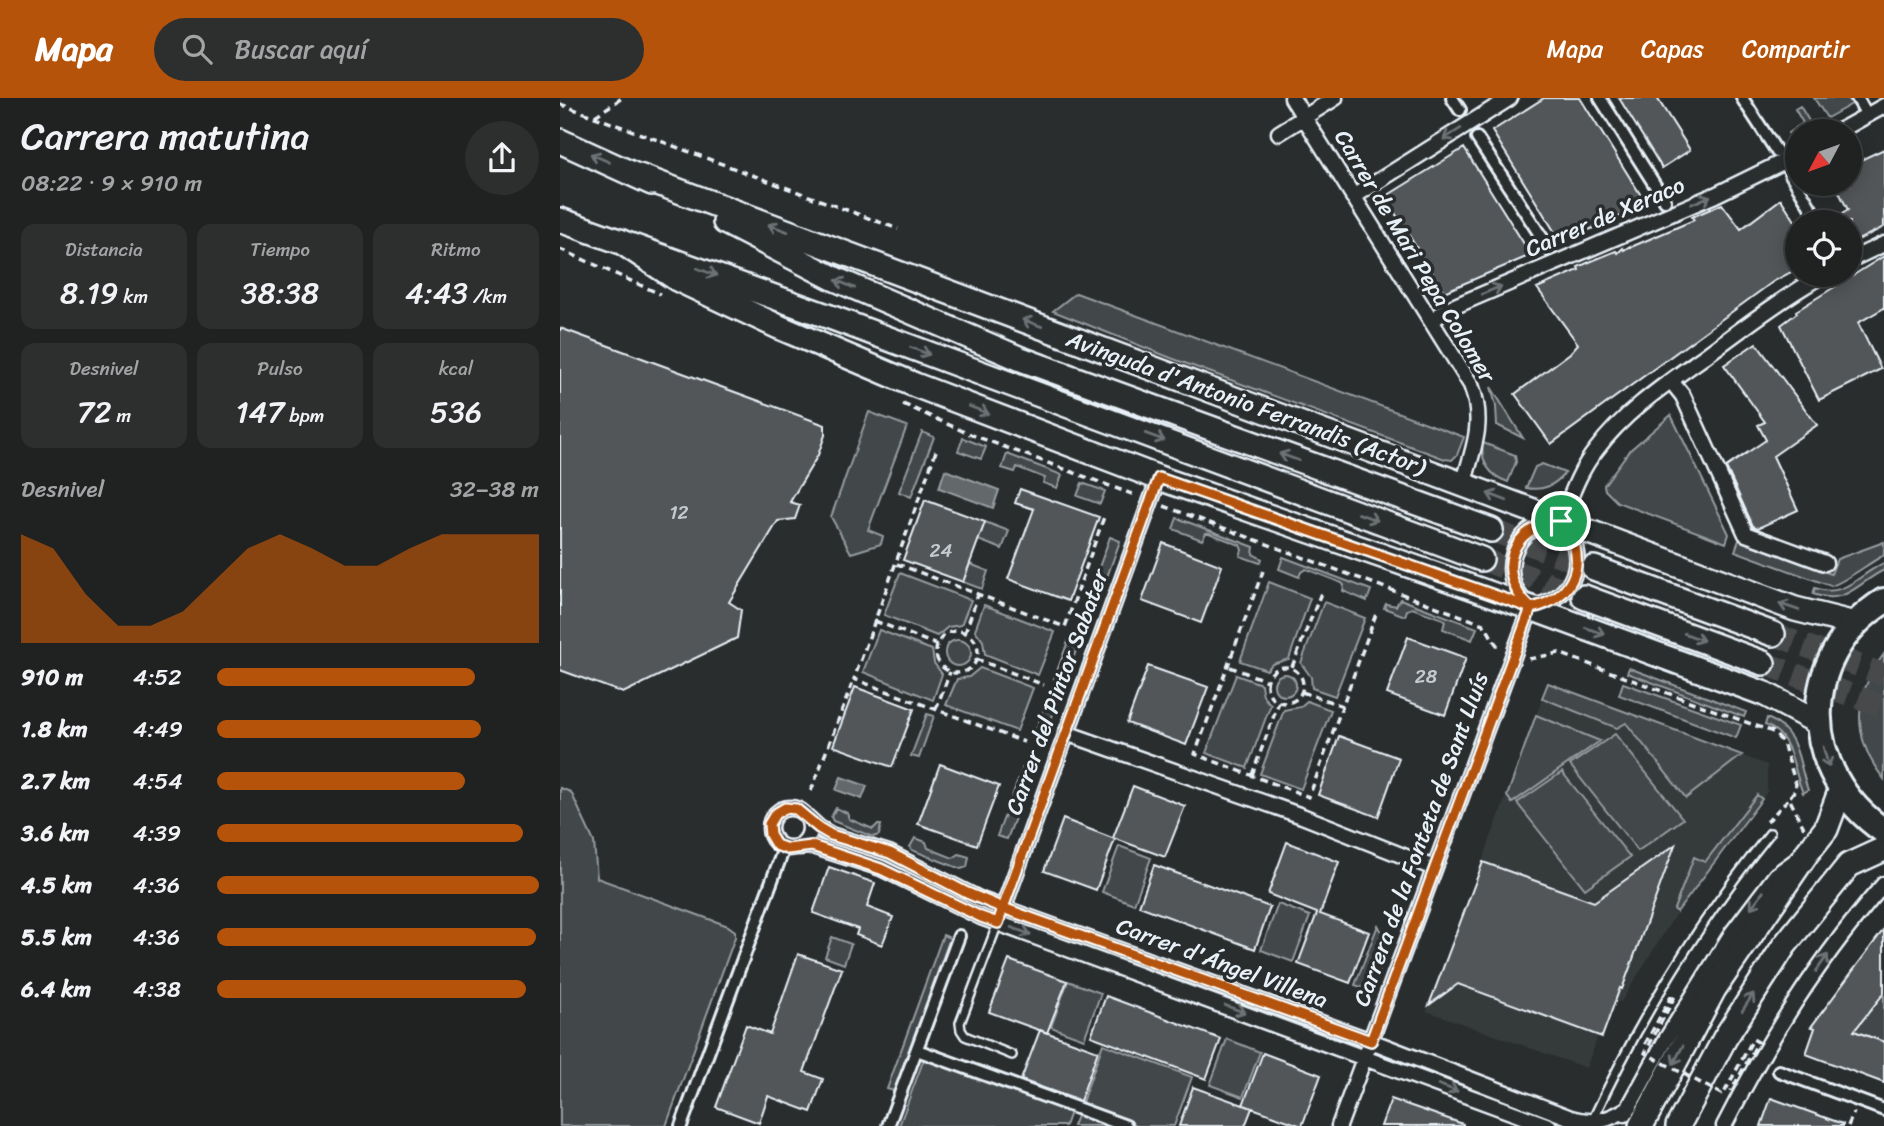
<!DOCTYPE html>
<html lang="es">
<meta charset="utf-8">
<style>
:root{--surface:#202222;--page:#2d2f2f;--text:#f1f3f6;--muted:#a2a4a5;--line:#3d3f40;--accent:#b45309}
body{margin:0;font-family:Sriracha,sans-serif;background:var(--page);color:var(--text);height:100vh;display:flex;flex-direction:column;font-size:26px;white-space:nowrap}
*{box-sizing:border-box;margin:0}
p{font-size:23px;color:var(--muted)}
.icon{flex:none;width:38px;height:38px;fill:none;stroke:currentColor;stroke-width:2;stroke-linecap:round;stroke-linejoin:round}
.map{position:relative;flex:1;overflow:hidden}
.drawer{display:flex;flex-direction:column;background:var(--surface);width:560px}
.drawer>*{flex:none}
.needle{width:46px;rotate:229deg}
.controls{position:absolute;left:1225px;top:21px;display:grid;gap:14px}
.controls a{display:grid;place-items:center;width:77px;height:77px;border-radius:50%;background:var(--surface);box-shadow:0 4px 18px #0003,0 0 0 2px var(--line);font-size:35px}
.pin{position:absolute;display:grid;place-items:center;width:60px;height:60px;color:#fff;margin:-30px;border:4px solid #fff;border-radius:50%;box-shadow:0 2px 7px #0007}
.round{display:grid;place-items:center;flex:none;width:74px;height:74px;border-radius:37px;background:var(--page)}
.overview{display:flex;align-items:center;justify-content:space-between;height:119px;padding:0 21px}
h1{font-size:38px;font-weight:600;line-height:52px}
.figures{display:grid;grid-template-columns:repeat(3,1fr);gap:10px;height:119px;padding:7px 21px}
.figures div{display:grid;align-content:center;border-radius:14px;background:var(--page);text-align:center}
.figures b{font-size:30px;font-weight:600}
.figures small{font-size:19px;font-weight:400}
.figures p{font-size:19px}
.chart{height:196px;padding:14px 21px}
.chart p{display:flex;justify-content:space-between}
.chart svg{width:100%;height:126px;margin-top:7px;fill:var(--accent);opacity:.7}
ul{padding:0 21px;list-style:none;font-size:23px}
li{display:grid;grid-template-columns:112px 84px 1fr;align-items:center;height:52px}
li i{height:18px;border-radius:9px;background:var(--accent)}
header{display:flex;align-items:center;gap:42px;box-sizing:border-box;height:98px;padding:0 35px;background:var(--accent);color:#fff}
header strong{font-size:33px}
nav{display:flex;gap:38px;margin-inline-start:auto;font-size:24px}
.search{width:490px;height:63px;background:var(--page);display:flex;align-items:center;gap:18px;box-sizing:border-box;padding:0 24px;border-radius:38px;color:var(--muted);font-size:26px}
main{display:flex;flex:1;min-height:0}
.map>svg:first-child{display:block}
.built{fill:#363a3b}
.green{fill:#424648;stroke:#959ca0;stroke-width:2}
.water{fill:#63686b;stroke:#989fa3;stroke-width:2}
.building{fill:#535759;stroke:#e8f1f8;stroke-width:2}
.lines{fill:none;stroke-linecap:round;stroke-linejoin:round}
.primary-tunnel{stroke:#464a4c;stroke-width:23;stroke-dasharray:23 11;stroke-linecap:butt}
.service-casing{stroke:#e8f1f8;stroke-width:12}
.pedestrian-casing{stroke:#e8f1f8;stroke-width:16}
.minor-casing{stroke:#e8f1f8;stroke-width:19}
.primary-casing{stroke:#e8f1f8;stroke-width:28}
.trunk-casing{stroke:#e8f1f8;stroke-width:30}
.path{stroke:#e8f1f8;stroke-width:3.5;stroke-dasharray:7 5;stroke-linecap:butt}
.service{stroke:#2a2d2e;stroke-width:7}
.pedestrian{stroke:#2a2d2e;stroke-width:10}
.minor{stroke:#2a2d2e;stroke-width:14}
.primary{stroke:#2a2d2e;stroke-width:23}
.trunk{stroke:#2a2d2e;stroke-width:24}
.path-bridge{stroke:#e8f1f8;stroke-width:3.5;stroke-dasharray:7 5;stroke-linecap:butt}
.oneway{stroke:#6c7275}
.route-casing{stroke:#fff;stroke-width:14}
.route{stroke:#b45309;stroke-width:9}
.labels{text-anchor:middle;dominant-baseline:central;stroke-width:7;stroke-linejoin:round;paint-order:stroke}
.number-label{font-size:19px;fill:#c3cad0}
.street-label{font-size:23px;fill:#e8f1f8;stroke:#2a2d2e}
</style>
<header>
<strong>Mapa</strong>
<div class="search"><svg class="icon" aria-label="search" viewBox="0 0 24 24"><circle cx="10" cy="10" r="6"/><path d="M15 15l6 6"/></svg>Buscar aquí</div>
<nav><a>Mapa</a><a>Capas</a><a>Compartir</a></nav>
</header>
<main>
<section class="drawer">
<div class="overview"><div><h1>Carrera matutina</h1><p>08:22 · 9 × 910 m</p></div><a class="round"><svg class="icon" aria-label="share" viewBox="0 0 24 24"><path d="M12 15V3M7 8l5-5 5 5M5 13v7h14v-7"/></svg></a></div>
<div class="figures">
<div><p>Distancia</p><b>8.19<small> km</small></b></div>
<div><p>Tiempo</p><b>38:38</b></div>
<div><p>Ritmo</p><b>4:43<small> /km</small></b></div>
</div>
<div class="figures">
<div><p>Desnivel</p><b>72<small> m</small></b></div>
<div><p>Pulso</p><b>147<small> bpm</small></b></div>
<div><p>kcal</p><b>536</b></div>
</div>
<div class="chart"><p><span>Desnivel</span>32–38 m</p>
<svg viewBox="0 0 160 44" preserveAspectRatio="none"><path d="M0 44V6L10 11L20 27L30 38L40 38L50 33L60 22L70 11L80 6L90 11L100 17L110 17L120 11L130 6L140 6L150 6L160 6V44z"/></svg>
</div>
<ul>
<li><b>910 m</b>4:52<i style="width:80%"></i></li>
<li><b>1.8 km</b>4:49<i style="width:82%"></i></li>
<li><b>2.7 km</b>4:54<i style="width:77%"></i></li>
<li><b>3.6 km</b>4:39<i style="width:95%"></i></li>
<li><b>4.5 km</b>4:36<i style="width:100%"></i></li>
<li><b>5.5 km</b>4:36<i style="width:99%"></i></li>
<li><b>6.4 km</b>4:38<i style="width:96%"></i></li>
</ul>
</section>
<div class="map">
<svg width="1324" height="1028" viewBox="0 0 1324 1028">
<rect width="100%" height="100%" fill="#2a2d2e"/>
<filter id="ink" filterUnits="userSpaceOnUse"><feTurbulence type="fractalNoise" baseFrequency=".0143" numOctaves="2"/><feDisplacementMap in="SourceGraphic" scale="14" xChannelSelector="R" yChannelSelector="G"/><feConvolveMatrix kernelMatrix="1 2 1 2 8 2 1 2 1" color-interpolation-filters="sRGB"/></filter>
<g filter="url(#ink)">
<!-- built -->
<path class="built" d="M988 585 1207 667V694L1117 814 1061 904 1055 903 1042 939 1038 938 1026 970 867 913Z"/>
<!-- green -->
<path class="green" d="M1254 0H1288L1292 6 1267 20Z
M1240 8 1252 28 1244 33H1237V38L1232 41 1228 35 1243 25 1235 11Z
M516 195 904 339 897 357 892 362 885 361 611 260 493 213Z
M931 289 963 340 937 327 936 308Z
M309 314 347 328 308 432 323 438 321 446 291 455 271 419Z
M1111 317 1169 436 1166 445 1057 404 1045 392 1044 387 1069 353Z
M362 334 374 339 351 399 339 394Z
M403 340 426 349 421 361 398 353Z
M923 345 955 357 956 364 948 384C930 378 920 364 923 345Z
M447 356 502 377 497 390 483 385 485 380 457 369 455 374 442 370Z
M982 366 1005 375C994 388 983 393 966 390L975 369Z
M522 385 545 393 540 406 517 398Z
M617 420 694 449 693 456 702 461 700 465 680 458 682 452 680 447 649 435H646L642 442 613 431Z
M425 424 449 433 442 451 418 442Z
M550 439 560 443 535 512 525 508Z
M1179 442 1271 476 1277 461 1324 444V457C1309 465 1283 485 1271 488L1175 453Z
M723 459 811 492 807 503 783 493 784 487 782 485 746 471 741 474 739 479 719 471Z
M1324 465V472C1297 485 1286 508 1253 496L1255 490C1284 501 1299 476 1324 465Z
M410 466 428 473 422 491 403 484Z
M340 475 411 502 401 527 388 529 377 538 324 517Z
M709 484 750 500 729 561 712 566 707 572 680 563Z
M840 501 917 530 912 542 883 531 885 523 883 521 852 510 847 512 845 518 824 510 826 506 836 508Z
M764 504 805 520 775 598 752 590 751 579 741 565Z
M424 507 495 534 478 577 425 556 423 543 415 532Z
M319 532 372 552 374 565 382 576 373 602 303 574Z
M510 538 520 542 504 585 494 581Z
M385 555a13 13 0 1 1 26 0a13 13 0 1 1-26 0Z
M1324 556V681C1291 640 1293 597 1324 556Z
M420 570 473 590 457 633 386 607 397 581 409 579Z
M1069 570 1186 614 1184 619 1067 575Z
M714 587a11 11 0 1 1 22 0a11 11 0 1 1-22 0Z
M676 577 701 586C702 595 703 601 711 606L687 670 646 655Z
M988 585 1182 657 1126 700 1066 625 1057 630 982 600Z
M1063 585 1181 627 1176 640 1059 597Z
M489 596 499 600 483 643 473 640Z
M747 603 771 612 741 691 700 676 724 612 740 609Z
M367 616 374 618 359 660 351 658Z
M976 617 1040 643 952 705 947 698Z
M1207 620C1240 634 1237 662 1248 692L1243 695C1232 670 1233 637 1205 627Z
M1055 636 1123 721 1078 753 1010 667Z
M463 669 473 672 447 741 437 738Z
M1002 674 1070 759 1025 791 957 705Z
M0 690 11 694 34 744 37 780 168 828 175 833V839L106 1028H0Z
M1197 697 1202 701 1117 814 1114 811 1134 759 1145 764Z
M276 710 287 715 289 721 313 731 317 727H321L319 737 313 739 273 723 271 719Z
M355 740 366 744 368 750 393 760 399 756 409 759 407 769 401 771 352 752 350 749Z
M559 748 591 760 574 806 542 794Z
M718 806 750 818 733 864 701 852Z
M818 827 829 847 812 893 795 887Z
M383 837 390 840 334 993 327 991Z
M272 839 291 846 284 866 265 859Z
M508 883 541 895 524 941 491 929Z
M1324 895V944L1294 933Z
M667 941 700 954 683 999 650 987Z
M543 946 632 979 614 1028H577L521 1007Z
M365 958 511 1011 505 1028H339Z
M519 1013 557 1028H513Z"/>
<!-- water -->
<path class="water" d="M385 372 439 392 433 410 379 390Z
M281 679 307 688 302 701 276 692Z"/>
<!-- building -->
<path class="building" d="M984 0H1020L1087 107 1001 144 932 33Z
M1059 0H1097L1130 52 1102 70Z
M904 50 971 157 884 194 825 99Z
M1324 51V129L1290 146V124H1270L1288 112 1275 86H1290V67Z
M1221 101 1237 126V171L1214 183 991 346 955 296 1010 255 1018 246 977 190 1019 172 1018 169 1034 162 1056 153 1058 155 1063 150 1064 152 1070 148 1071 149 1134 122 1132 119 1162 106 1181 131Z
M1324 158V210L1298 225 1321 271 1259 302 1221 227 1237 215 1236 213Z
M0 230 265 327V337L258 357 230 404 240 407 235 421 218 423 169 504 181 512 177 540 63 595 0 572Z
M1196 245 1257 327 1213 358 1238 412 1198 430 1193 428 1166 369 1206 342 1198 327 1205 324 1164 267Z
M460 391 539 419 508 503 448 481 474 411 455 405Z
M365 402 425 424 403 484 343 462Z
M603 445 662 468 641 525 582 503Z
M848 539 906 560 885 617 827 596Z
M588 568 648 589 626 647 567 625Z
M295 589 354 611 332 669 273 648Z
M779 638 839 660 818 719 758 697Z
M380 666 439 688 417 747 358 726Z
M573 688 625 708 605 759 553 740Z
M503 721 555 741 536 792 484 773Z
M727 744 779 764 760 816 809 834 790 885 738 866 757 815 708 796Z
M1115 747 1062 891 1060 890 1042 939 898 886 869 907 923 764 1034 804Z
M594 767 710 809 695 851 579 808Z
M269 769 315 785 307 809 333 819 322 847 296 837 298 831 253 815Z
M1324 831V895L1294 933 1324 944V985L1246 956 1255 930 1251 929Z
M238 856 282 871 244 974 263 981 251 1014 208 998 199 1025 156 1009 186 927 210 936Z
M449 862 507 883 487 935 429 914Z
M546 898 661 941 646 981 531 938Z
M480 932 538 953 520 1003 461 982Z
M703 955 761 977 742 1028 684 1007 692 1010 685 1028H619L633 989 683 1007Z
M1211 1000 1283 1026V1028H1201Z
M831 1001 903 1026V1028H821Z"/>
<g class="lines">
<!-- primary-tunnel -->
<path class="primary-tunnel" d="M931 432 1034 470
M921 461 1024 499
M1213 536 1324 577
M1203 565 1324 609"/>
<defs>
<path id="service" d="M438 825 400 925 401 932 405 938 452 957
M1032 1023C1080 920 1138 824 1210 735"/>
<path id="pedestrian" d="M892 0 900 12
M1040 0 1105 103
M1182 0 1217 54
M1297 0 1307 17
M917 40 990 152
M1230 75 1259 124
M357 952 566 1028
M1219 973 1324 1012
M121 1028 224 750
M328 1028 399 838"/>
<path id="minor" d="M732 0 911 287C925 323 914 350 903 386
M1279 33 1324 8
M719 35 775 0
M793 99 950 0
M1290 162 1324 146
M871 223 888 211 1155 97 1237 57
M1111 283 1123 298 1186 436 1265 465
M1001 423C1011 398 1019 373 1036 352 1065 313 1106 286 1145 258 1183 230 1221 201 1263 177
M967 506C936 479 953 426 995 423
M972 509C1016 501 1030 458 1002 424
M506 635 742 718 874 770
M210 730a20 20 0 1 1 40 0a20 20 0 1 1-40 0Z
M246 718 259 730 271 737 329 755 421 802 811 943 1011 1020C1034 1027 1050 1022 1070 1009
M238 749 252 748 321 770 421 819 989 1028
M440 819 599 380
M1065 1016 1105 943 1172 835 1216 777 1234 764
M779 1028 971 510
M1164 1028C1208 941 1260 859 1324 786"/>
<path id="primary" d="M0 43 92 85
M79 78 1235 511 1295 526
M0 122 270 219 921 461
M165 124 275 181 461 261 931 432
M60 143 117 181 219 229 355 287 599 380 971 510 1205 596 1259 625
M1034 470 1213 536
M1024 499 1203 565
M1081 1028 1154 891 1247 755 1266 731 1281 691
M1118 1028 1165 940 1224 848 1289 767 1324 751"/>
<path id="trunk" d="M1324 503C1235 559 1239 675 1324 733"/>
</defs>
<!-- service casing -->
<use href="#service" class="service-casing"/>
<!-- pedestrian casing -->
<use href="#pedestrian" class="pedestrian-casing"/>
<!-- minor casing -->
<use href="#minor" class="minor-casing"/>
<!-- primary casing -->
<use href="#primary" class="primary-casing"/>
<!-- trunk casing -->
<use href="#trunk" class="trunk-casing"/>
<!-- path -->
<path class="path" d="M0 6 338 131
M35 18 62 0
M0 151 100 196
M343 306 407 335 577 398
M376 353 294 581 464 644
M604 408 923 526C931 535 932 543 940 550
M337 466 505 529 545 416
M703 473 635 656 749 699 816 516
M315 523 377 547
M376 554a21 21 0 1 1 42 0a21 21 0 1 1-42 0Z
M405 535 418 497
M416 561 484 587
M969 561 999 555 1213 634 1223 645 1236 686 1235 692 1229 700 1244 730
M707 587a18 18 0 1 1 36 0a18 18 0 1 1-36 0Z
M670 569 707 583
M732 569 761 495
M742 594 783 608
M376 611 390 574
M692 677 719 604
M251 693 294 581
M1207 724 1229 700
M1288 1028 1294 1014"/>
<!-- service -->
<use href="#service" class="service"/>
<!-- pedestrian -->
<use href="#pedestrian" class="pedestrian"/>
<!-- minor -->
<use href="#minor" class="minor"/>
<!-- primary -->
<use href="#primary" class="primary"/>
<!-- trunk -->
<use href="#trunk" class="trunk"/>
<!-- path-bridge -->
<path class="path-bridge" d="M1085 946 1112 897 1115 898 1085 955 1163 997 1193 941 1198 944 1171 993"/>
</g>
<!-- one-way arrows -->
<defs><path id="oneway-shaft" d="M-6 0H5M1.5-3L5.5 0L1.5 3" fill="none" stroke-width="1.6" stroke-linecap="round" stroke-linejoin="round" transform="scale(1.75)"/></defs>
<g class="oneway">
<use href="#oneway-shaft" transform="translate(892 36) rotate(148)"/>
<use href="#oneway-shaft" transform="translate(40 60) rotate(-156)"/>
<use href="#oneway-shaft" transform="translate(1141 102) rotate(-23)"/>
<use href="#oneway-shaft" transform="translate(218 130) rotate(-160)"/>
<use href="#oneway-shaft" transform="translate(147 174) rotate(20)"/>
<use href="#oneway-shaft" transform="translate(285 186) rotate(-157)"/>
<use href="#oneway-shaft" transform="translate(932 192) rotate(-23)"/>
<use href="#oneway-shaft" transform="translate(472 225) rotate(-160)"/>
<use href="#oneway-shaft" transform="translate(360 253) rotate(21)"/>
<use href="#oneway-shaft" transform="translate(419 312) rotate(21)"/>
<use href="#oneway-shaft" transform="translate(595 339) rotate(20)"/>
<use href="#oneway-shaft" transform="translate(729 359) rotate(-160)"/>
<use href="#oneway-shaft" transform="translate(937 399) rotate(-159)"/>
<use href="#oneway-shaft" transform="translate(808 419) rotate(20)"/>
<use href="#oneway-shaft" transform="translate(1229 509) rotate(-161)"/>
<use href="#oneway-shaft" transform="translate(1035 533) rotate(20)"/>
<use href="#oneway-shaft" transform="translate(1134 539) rotate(20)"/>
<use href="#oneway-shaft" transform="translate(1266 659) rotate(74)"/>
<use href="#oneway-shaft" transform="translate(1197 802) rotate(127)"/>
<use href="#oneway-shaft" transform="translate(461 833) rotate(20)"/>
<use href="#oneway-shaft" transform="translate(1262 865) rotate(-55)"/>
<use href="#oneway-shaft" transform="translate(1188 904) rotate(-57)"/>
<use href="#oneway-shaft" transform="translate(675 911) rotate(20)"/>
<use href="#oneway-shaft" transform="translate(1118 957) rotate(118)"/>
<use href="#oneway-shaft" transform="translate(888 990) rotate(20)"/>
</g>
</g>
<g class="lines" filter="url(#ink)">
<defs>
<path id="route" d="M1001 423C1030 458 1017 501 971 510L599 380 443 810 407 795 330 755 271 737 259 730 236 711 225 710 215 716 209 726 210 737 216 747 227 751 252 748 321 771 421 819 438 825 443 810 811 943 971 510C933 476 951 426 1001 423"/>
</defs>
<!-- route casing -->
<use href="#route" class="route-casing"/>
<!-- route -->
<use href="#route" class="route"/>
</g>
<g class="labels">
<!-- number labels -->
<g class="number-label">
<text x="119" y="414">12</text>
<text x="381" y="452">24</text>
<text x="866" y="578">28</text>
</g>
<!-- street labels -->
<g class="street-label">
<text transform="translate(1045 119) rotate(-23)">Carrer de Xeraco</text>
<text transform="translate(855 158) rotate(59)">Carrer de Mari Pepa Colomer</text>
<text transform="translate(686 305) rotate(20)">Avinguda d'Antonio Ferrandis (Actor)</text>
<text transform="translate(497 594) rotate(-70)">Carrer del Pintor Sabater</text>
<text transform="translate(861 741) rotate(-70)">Carrera de la Fonteta de Sant Lluís</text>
<text transform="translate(662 865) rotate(20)">Carrer d'Ángel Villena</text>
</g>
</g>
</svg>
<div class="controls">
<a><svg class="needle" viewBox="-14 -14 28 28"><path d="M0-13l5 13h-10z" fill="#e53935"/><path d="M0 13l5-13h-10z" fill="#a2a4a5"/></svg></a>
<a><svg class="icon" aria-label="locate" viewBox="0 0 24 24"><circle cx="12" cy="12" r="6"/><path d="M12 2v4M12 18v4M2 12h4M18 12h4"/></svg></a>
</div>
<div class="pin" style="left:1001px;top:423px;background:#1e9e55"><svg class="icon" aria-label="arrive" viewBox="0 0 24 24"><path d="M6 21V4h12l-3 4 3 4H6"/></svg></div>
</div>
</main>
